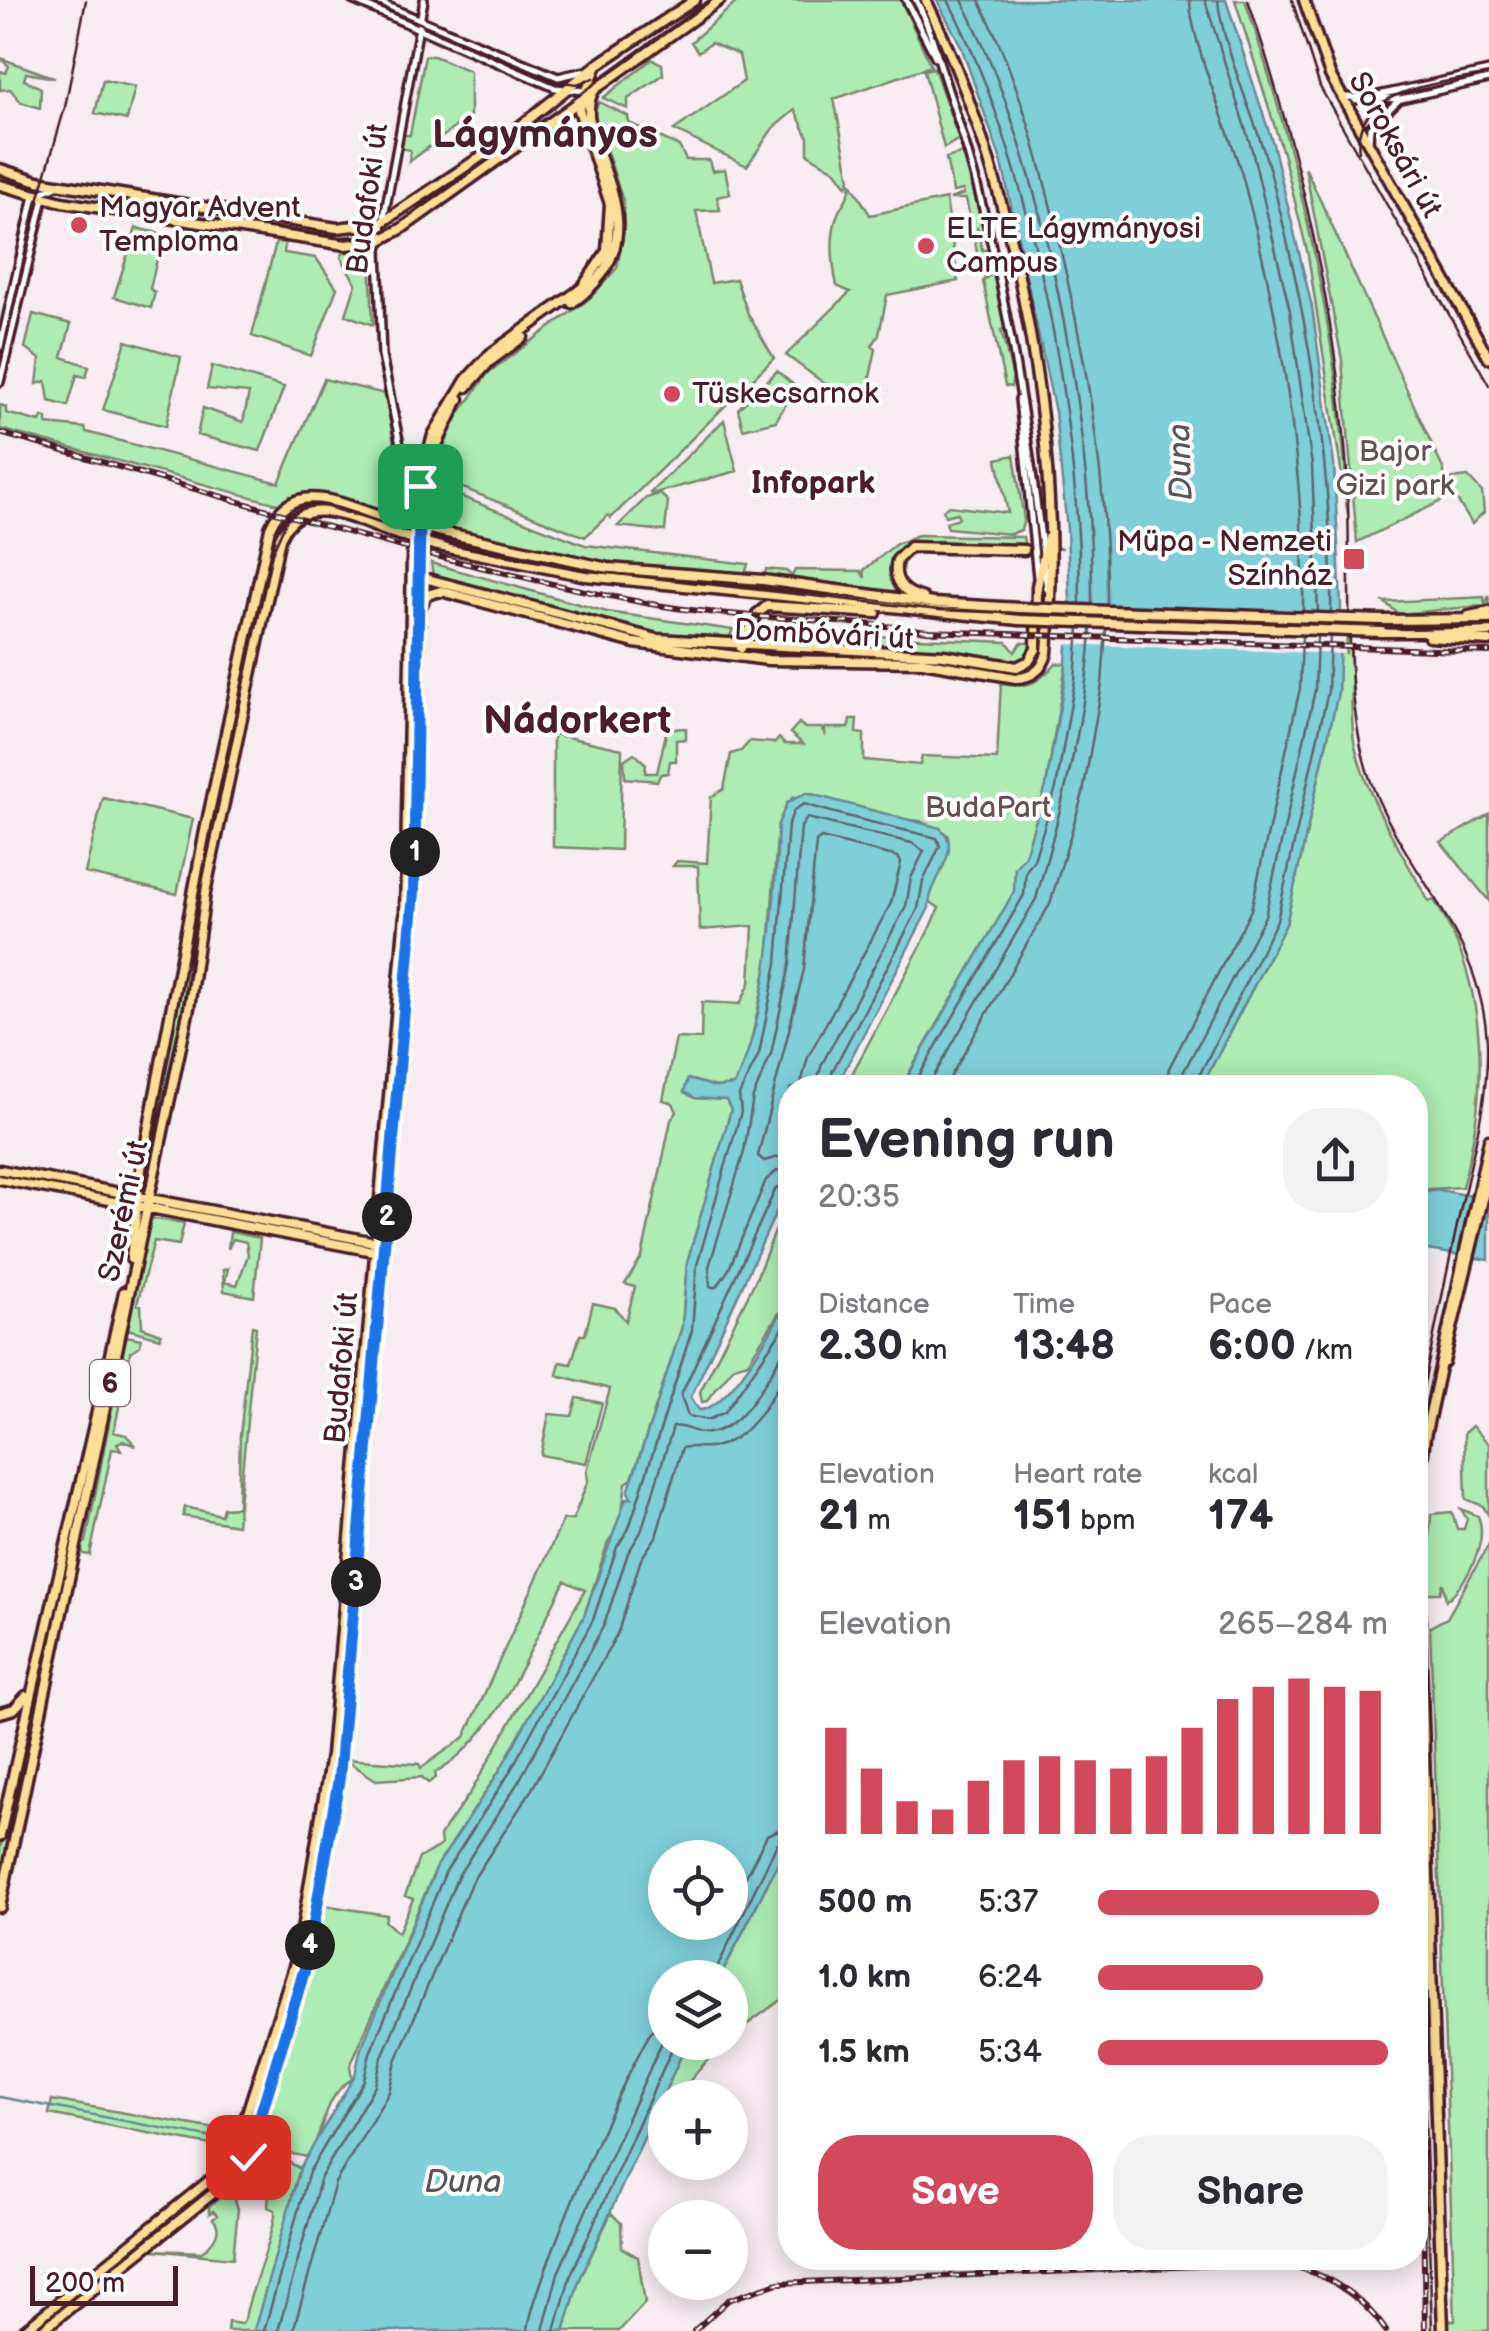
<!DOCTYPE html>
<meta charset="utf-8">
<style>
:root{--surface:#fff;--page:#f2f2f3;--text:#2b2b33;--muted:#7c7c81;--accent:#d1495b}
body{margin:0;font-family:"Balsamiq Sans",sans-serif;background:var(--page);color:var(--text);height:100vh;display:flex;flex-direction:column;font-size:38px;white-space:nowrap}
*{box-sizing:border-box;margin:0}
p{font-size:32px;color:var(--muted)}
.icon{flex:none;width:55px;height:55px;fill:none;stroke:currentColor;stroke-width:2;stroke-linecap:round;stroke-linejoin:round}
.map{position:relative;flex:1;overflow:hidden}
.sheet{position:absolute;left:778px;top:1075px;width:650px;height:1195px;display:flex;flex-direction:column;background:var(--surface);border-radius:40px;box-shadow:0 5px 25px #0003}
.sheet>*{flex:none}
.controls{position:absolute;left:648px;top:1840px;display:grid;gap:20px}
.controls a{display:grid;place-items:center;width:100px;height:100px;border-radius:50%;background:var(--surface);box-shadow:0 5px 25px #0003;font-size:50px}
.scale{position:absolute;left:30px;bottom:25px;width:148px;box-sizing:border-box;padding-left:10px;border:5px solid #4a1f2b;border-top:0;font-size:28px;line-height:35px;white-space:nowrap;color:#4a1f2b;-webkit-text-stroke:8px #fff;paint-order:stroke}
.pin{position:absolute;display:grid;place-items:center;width:85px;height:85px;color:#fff;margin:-42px;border-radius:20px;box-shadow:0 5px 15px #0006}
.km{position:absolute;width:50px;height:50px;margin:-25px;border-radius:50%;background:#222;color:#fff;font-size:28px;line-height:50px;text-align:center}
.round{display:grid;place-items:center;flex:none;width:105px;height:105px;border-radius:40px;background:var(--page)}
.overview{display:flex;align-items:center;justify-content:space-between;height:170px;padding:0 40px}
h1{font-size:55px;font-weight:700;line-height:75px}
.metrics{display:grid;grid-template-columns:repeat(3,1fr);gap:15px;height:170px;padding:10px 40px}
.metrics div{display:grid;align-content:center}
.metrics b{font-size:42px;font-weight:700}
.metrics small{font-size:28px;font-weight:400}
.metrics p{font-size:28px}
.chart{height:280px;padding:20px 40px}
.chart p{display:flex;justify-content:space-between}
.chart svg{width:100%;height:180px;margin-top:10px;stroke:var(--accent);stroke-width:6}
.cta{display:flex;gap:20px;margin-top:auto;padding:20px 40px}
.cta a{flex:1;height:115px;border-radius:40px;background:var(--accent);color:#fff;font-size:40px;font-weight:700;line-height:115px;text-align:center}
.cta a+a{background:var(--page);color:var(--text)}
ul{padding:0 40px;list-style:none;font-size:32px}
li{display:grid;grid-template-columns:160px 120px 1fr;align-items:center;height:75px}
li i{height:25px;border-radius:12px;background:var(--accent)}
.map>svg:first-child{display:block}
.green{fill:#aeecb3;stroke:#7c866f;stroke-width:2.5}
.water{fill:#7fcfd8;stroke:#6a8993;stroke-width:2.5;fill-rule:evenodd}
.pier{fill:#f6ecf2}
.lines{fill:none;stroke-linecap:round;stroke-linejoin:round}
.shore{stroke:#5f6570;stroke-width:2.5}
.stream{stroke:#6a8993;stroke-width:2.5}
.minor-casing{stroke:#4a1f2b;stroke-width:12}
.major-casing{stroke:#4a1f2b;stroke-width:15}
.minor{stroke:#fff;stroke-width:5}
.major{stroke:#fcde96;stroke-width:8}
.tram{stroke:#4a1f2b;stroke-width:2.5}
.rail-casing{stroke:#4a1f2b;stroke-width:6}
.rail{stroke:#fff;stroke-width:2.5;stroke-dasharray:8;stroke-linecap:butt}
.major-bridge-casing{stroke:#4a1f2b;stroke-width:15;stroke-linecap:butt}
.major-bridge{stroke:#fcde96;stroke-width:8}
.route-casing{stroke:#fff;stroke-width:20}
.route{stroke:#1a73e8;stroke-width:12}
.poi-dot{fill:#d1495b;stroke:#fff;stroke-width:4}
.labels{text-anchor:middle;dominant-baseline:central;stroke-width:8;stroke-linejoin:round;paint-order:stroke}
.shield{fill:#fff;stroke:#80626b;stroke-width:2.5}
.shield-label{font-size:28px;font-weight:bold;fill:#4a1f2b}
.street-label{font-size:30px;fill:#4a1f2b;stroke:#fff}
.poi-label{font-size:30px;fill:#4a1f2b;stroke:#fff;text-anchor:start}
.park-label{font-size:30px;fill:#63524d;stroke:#fff}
.water-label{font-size:32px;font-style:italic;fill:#5a545f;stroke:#fff}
.neighbourhood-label{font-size:32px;font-weight:bold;fill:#4a1f2b;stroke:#fff}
.district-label{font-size:40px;font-weight:bold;fill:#4a1f2b;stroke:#fff}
</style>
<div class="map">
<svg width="1489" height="2331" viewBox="0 0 1489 2331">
<rect width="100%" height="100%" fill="#f6ecf2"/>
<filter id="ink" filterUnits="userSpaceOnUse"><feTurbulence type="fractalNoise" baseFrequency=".01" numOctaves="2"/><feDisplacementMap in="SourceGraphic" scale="20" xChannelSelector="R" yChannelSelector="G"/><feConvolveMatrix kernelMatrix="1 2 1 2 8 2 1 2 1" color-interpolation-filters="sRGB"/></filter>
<g filter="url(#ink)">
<!-- green -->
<path class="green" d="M739 0H901L931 66 834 99 850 179 847 186 836 171 808 154V137L795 110 773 128 747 166 674 130 744 81 739 55 711 43 698 52 691 42Z
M1235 0H1245C1301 167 1340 338 1348 515L1308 255 1283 153Z
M425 56H434L470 71V116L409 162 410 150 401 148 404 135H410Z
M0 58 55 78 26 73 24 80 41 88 40 108 21 102 10 89 0 90V71L6 73 9 66Z
M652 59 662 64 663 75 628 99V109L603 98Z
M934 68 959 139 944 148 924 70Z
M103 80 135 87 127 120 95 113Z
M599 102 628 116 629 123 679 146 686 160H709L712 171 725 169 730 194 717 197 720 210 696 211 711 283 736 279 748 314 774 358 611 518 608 515 585 537 443 480 437 467 453 423 488 373 590 298 617 268 624 230 623 201 594 112Z
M963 153 985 233 981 234 977 227 982 249 990 252 1005 328 1001 330 1013 377 1011 387 1005 386 983 281 990 275 982 276 966 199H950L964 194 963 190 953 192 946 158Z
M1305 167 1444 471V480L1468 477 1482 492 1484 512 1472 524 1454 495 1357 542 1342 360Z
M851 183 870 215 946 199 958 281 887 295 879 335 872 346 876 349 865 401 829 387 786 355 850 292 837 286C833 267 830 240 836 219 841 202 850 200 851 183Z
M136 228 171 236 163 256 158 255 150 289 155 292 151 308 114 297Z
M276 242 285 243 284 253 316 258 337 288 311 356 252 336Z
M344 252 370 255 373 325 346 315 356 284 341 257Z
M33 314 71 324 62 357 89 366 86 377 77 375 68 406 49 401 46 381 37 384 40 359 25 348Z
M126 341 181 357 166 426 103 410Z
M212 366 284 387 260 451 197 435 203 408 243 422 249 393 207 389Z
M777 371 796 387 776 421 743 429 738 409Z
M324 379 385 394 406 507 395 506 393 516 312 492 281 505 0 429V405L6 407V413L40 422 42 417 47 418V424L85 428 86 432 279 483Z
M724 420 737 471 651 494 650 493Z
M1014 455 1024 519 1021 530 1011 534 948 528 946 522 959 518 957 513 945 516 943 510 949 506 1008 513 997 459Z
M434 486 585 545 748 564 745 575 605 564 437 527 438 521 430 519Z
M660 494 668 501 665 531 618 526 646 498Z
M918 535 1023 537 1025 547 937 541 907 544 892 565 895 585 905 597 765 576 766 569 786 571 792 576 795 570 861 571 865 578 864 570 896 544Z
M431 563 607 612 733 630 728 640C648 650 511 600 433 575Z
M1489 596V605L1399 614 1384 602 1484 597 1485 604Z
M760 631 1007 642 1015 652 1021 643H1032L1028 657 1017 663 922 650 776 644 763 640Z
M1347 632C1355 644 1348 720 1355 746 1369 804 1401 850 1429 902L1434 900C1489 984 1489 1091 1462 1187L1415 1190V1088H1201L1286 924 1338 692 1339 653H1346Z
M1056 663 1066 664 1046 786 1025 856 1015 868 1014 892 901 1087H845L932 925 939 908 929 901C932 876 951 861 948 835L920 821 891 818 809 793 792 798 778 824 768 962 749 1051 734 1085 716 1087 688 1079 684 1092 695 1098 726 1100 731 1110 687 1263 682 1327 632 1479 626 1483 620 1525 608 1542 584 1616 500 1770 437 1866 350 2066 352 2079C324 2095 325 2130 308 2157L292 2154 285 2141 260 2136 311 1969 323 1905 387 1915 385 1921 398 1933 413 1899 405 1896 419 1858 441 1845 440 1836 472 1790 585 1590 565 1581C529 1647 502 1733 435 1773L436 1778 428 1783 422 1777 376 1780 344 1759 419 1764 421 1768 465 1737 563 1520 573 1519 588 1481 587 1471 610 1389 557 1375 560 1362 571 1364 580 1335H585L593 1303 615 1308 626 1321 635 1287 625 1284 642 1257 671 1120 677 1112 673 1103 663 1100 676 1038 701 1039 702 1002 740 1004 750 983 753 926 700 930 698 866H673L677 861 707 863 711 797 724 789 731 754 741 751 750 741 775 743 779 738 785 744H803L790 733 799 723 805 728H821L825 734V728H849L850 719H857L856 733 864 734V760L920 765 922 756 997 759 1001 683C1029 688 1038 684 1056 663Z
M686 728V739L676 740V761H670L668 773 661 774 657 781 625 778 624 760 634 753 646 764 645 773H657L667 729Z
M553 734 622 749 620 850 553 847Z
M103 798 193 819 177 894 85 873Z
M1489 814V901L1441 842Z
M209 835 214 836 200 898 186 1008 161 1118 156 1116Z
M790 1195V1296L748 1362 734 1366 707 1401 702 1402 700 1392 755 1281Z
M148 1218 184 1223 179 1245 154 1241 137 1304 141 1305 142 1327 161 1334 160 1338 124 1328Z
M230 1232 260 1238 254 1297 224 1291 223 1270 228 1268 225 1282 237 1285 248 1255 246 1242 233 1239 228 1249Z
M252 1326 256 1327 237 1525 183 1516 185 1507 221 1515 223 1508 238 1507 240 1436Z
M126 1336 141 1339 140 1346 130 1352 114 1432 126 1435 136 1446 123 1441 117 1443 121 1450 112 1449 90 1555 84 1554 79 1547 86 1542Z
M577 1398 602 1403 586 1463 541 1455 549 1414 572 1416Z
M1472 1426 1489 1444V1516L1483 1506 1466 1499 1464 1433Z
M1461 1509 1478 1516C1489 1542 1466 1586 1446 1600L1443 1583 1440 1593H1426L1431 1514 1452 1512 1457 1529H1464L1467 1519Z
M1489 1544V2331H1443V2321L1455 2320 1430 1627 1447 1618Z
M35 1725 0 1893V1849L24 1737Z
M790 1839V1993L730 2037V1978H720Z
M687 2043H722L676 2097 665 2098V2105L657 2101Z
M52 2100 238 2133 232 2149 49 2114Z
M284 2159 300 2169 254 2331H227L228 2322 241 2324 245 2318C249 2293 277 2228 275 2210L268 2207 269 2187 279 2190 276 2174Z
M231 2188 238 2209 233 2258 153 2250 202 2252C215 2241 223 2229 213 2219L217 2215 213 2211 209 2214V2207Z
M611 2213 621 2223 622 2248 638 2257 645 2303 619 2331H564L579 2281Z"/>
<!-- water -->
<path class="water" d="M937 0H1226L1273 144 1312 307 1334 464 1341 606 1338 692 1286 924 1201 1087 901 1088 1014 892 1015 868 1025 856 1046 786 1065 678 1070 600 1067 529 1055 412 1002 163 961 46Z
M806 793 940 828C966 850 927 882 929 908L836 1087 790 1088V1182L691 1397 699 1410C728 1411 776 1323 790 1296V1839L720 1977 665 1978V2042L687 2043 579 2281 564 2331H254L300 2168 355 2075 360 2051 437 1866 500 1770 584 1616 626 1498H632L628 1492 682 1327 687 1263 731 1110 726 1100 695 1098 684 1092 688 1079 716 1087 734 1085C767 1023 776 895 778 824L787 803ZM665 1858H730V1922H665Z
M1439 1190 1489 1199V1260L1415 1248V1193Z"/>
<!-- pier -->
<path class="pier" d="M1065 603 1346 611 1345 634 1064 625Z
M1064 627 1345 638 1344 654 1063 644Z"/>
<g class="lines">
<!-- shore -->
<path class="shore" d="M948 0C1033 166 1080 418 1080 604
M962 0C1045 163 1093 422 1092 604
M979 0C1019 79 1041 162 1060 247 1087 364 1108 484 1107 605
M1190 0C1191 45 1231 133 1244 182 1281 322 1305 466 1303 611
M1205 0 1252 150 1290 311 1312 466 1318 612
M1218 0C1222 48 1258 124 1271 175 1308 317 1333 465 1331 612
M912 1088 1024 895 1026 871 1034 860 1056 788 1075 680 1079 628
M927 1088 1036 899C1060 812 1086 722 1091 629
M944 1088 1050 904 1083 793 1102 684 1106 629
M1166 1088 1169 1068 1251 910 1300 688 1302 636
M1181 1088 1183 1073 1265 916 1315 690 1317 636
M1193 1088 1277 920 1328 691 1330 637
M790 1154 764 1161 758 1156 804 969 816 842 821 838 898 857 901 862 891 903 808 1057 800 1088
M790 1169 777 1171 766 1180 729 1269 717 1287H710L709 1267 744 1152 753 1097 771 1054 790 964 801 827 807 818 912 843 924 851 911 878 906 906 822 1064 815 1088
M790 1181 776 1188 681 1395 688 1416 708 1420 725 1412 790 1318
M730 1908 767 1835 790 1825
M712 1978 777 1844 790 1838
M264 2331 309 2172 364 2080 370 2053 446 1871 508 1775 593 1620 617 1547 629 1528 692 1330 697 1265 741 1112 739 1095 759 1054 777 963 788 825 794 810 804 804C848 818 893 827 937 838L940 846 923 881 918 909 833 1070 828 1088
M278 2331 321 2177 375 2085 382 2057 458 1876 519 1781 604 1625 628 1553 641 1532 673 1427C684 1424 695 1435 709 1433 747 1428 771 1369 790 1341
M293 2331 335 2183 389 2092 396 2061 471 1883 532 1789 618 1632 641 1559 656 1537 682 1448C693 1445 708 1450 721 1445 755 1434 771 1395 790 1367
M528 2331C529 2293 638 2036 665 2012
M543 2331 558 2273 665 2035
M555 2331 570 2277 675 2042"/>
<!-- stream -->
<path class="stream" d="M1058 548H1062
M0 2097 234 2142
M256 2147 300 2168"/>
<defs>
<path id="minor" d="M352 0 555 88 585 91
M373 0 558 77 585 71
M906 0 936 58
M916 0C932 30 938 61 949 93 1000 243 1023 398 1043 554
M1345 97 1401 99 1489 79
M1355 100 1489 71
M1369 141 1370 127 1399 100
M0 347 34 196 59 185
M0 382 44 198
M1019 399 1037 577
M406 466 418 482
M412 504 382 356 378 250 424 0
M1044 565 1047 589"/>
<path id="major" d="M1304 0 1330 75 1489 358
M591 92 720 0
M0 169 38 181 337 228 381 223 485 154 597 65 695 0
M0 185 62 202 346 245 379 241 401 229 580 101
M572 303C677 228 562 138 595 89
M467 387 489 362 523 337
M438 531 608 568 763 580 933 603 1020 608
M434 545 586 576 1019 620
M416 576 657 639 944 655 1017 667 1029 661 1036 649 1037 586 1048 538
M923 598C903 593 892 581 897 560L910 547 1024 550
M421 606 427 595 441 591 634 643 768 660 923 662 1016 678C1032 678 1043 669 1047 653 1064 445 1018 188 926 0
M1469 616 1489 612
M1382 620 1489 619
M1382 632H1489
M1429 637 1489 641
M741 648 757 614 767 606 876 613
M0 1170 380 1243
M0 1179 378 1252
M131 1259 141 1169 205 831 270 528C293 474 349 508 389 519
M1444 1362 1489 1174
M0 1713 14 1709 26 1696
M0 1836C39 1654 84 1474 124 1292
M0 1907 189 1008 205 893 280 538C302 490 353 519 389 532
M23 2331 231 2163 298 1954 331 1755 405 914 413 507 433 435 466 380 490 354 582 288 607 251 610 204 579 110 597 65
M41 2331 236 2175 253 2142 300 1990 337 1797 405 1009 414 892 422 507 435 449 459 399
M1443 2331 1416 1507 1425 1437 1489 1140"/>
</defs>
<!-- minor casing -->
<use href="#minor" class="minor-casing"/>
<!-- major casing -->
<use href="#major" class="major-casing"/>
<!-- minor -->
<use href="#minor" class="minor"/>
<!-- major -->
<use href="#major" class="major"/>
<!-- tram -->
<path class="tram" d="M365 0 557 81 577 84 594 78
M1248 0C1298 149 1334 301 1346 458 1353 552 1342 662 1362 752 1387 861 1480 920 1487 1041 1489 1100 1472 1155 1460 1212 1444 1284 1430 1356 1415 1427
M1292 0 1320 87 1489 385
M1359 151C1350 87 1447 83 1489 74
M67 197 340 237 375 235 402 222 712 0
M0 368 37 204 65 107 86 0
M0 1175 121 1198 139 1193 148 1182 186 996 203 877 272 553 288 517 305 507 321 505 452 545 582 570 939 610 1405 629 1489 627
M1415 1812 1432 2331"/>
<defs>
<path id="rail" d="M0 433C212 492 424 561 640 602 738 621 838 617 936 632
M927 631 1489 652
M1422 2143 1425 2331
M694 2331 728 2300 778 2283 1273 2263C1318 2267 1361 2294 1386 2331"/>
</defs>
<!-- rail casing -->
<use href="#rail" class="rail-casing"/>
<!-- rail -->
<use href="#rail" class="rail"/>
<defs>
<path id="major-bridge" d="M389 519 438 531
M389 532 434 545
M1020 608 1382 620
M1019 620 1382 632"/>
</defs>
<!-- major-bridge casing -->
<use href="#major-bridge" class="major-bridge-casing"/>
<!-- major-bridge -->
<use href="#major-bridge" class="major-bridge"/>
</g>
</g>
<g class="lines" filter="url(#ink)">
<defs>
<path id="route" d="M248 2157 308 1958 339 1778 414 892 420 486"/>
</defs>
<!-- route casing -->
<use href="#route" class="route-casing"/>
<!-- route -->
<use href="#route" class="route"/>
</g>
<!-- markers -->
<g class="poi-dot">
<circle cx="79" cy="225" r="10"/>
<circle cx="926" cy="246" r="10"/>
<circle cx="672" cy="394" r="10"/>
<rect x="1342" y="547" width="24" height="24" rx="5"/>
</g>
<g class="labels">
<!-- shield labels -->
<rect class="shield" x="90" y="1360" width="40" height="46" rx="8"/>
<g class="shield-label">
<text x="110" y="1383">6</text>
</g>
<!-- street labels -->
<g class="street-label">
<text transform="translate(1395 145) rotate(61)">Soroksári út</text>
<text transform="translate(368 199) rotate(-82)">Budafoki út</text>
<text transform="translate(824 635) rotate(3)">Dombóvári út</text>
<text transform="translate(124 1211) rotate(-78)">Szerémi út</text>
<text transform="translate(342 1368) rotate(-85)">Budafoki út</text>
</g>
<!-- poi labels -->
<g class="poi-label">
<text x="99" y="208">Magyar Advent<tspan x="99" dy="34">Temploma</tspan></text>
<text x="946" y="229">ELTE Lágymányosi<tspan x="946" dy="34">Campus</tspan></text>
<text x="692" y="394">Tüskecsarnok</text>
<text x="1332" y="542" text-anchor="end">Müpa - Nemzeti<tspan x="1332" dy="34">Színház</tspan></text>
</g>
<!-- park labels -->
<g class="park-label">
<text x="1395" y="452">Bajor<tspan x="1395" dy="34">Gizi park</tspan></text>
<text x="988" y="808">BudaPart</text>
</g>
<!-- water labels -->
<g class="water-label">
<text transform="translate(1181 462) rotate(-92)">Duna</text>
<text x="463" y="2182">Duna</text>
</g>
<!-- neighbourhood labels -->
<g class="neighbourhood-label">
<text x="813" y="483">Infopark</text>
</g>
<!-- district labels -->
<g class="district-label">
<text x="545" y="135">Lágymányos</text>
<text x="577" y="721">Nádorkert</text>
</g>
</g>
</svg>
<div class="controls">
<a><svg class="icon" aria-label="locate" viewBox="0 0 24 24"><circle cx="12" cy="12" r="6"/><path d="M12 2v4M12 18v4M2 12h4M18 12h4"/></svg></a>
<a><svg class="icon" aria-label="layers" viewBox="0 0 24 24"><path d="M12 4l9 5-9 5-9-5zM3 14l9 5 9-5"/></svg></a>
<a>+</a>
<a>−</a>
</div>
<div class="scale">200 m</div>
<div class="pin" style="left:420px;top:486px;background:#1e9e55"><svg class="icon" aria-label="arrive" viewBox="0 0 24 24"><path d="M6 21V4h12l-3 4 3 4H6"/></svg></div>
<div class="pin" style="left:248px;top:2157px;background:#d93025"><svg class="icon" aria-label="check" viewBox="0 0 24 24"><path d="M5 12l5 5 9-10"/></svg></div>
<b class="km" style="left:415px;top:852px">1</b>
<b class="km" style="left:387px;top:1217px">2</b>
<b class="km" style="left:356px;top:1582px">3</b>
<b class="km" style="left:310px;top:1945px">4</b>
<section class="sheet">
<div class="overview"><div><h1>Evening run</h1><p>20:35</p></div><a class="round"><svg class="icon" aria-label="share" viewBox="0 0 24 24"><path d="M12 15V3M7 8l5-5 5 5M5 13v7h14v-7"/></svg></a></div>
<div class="metrics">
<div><p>Distance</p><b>2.30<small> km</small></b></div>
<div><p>Time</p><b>13:48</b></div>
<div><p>Pace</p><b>6:00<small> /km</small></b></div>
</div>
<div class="metrics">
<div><p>Elevation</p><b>21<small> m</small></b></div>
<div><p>Heart rate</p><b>151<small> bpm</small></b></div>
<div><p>kcal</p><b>174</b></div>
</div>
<div class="chart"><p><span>Elevation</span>265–284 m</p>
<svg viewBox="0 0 160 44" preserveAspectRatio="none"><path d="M5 44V18M15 44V28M25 44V36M35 44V38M45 44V31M55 44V26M65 44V25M75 44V26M85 44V28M95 44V25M105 44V18M115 44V11M125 44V8M135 44V6M145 44V8M155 44V9"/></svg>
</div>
<ul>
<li><b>500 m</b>5:37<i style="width:97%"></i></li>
<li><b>1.0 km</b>6:24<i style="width:57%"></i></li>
<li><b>1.5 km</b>5:34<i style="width:100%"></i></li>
</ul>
<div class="cta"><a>Save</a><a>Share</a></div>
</section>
</div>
